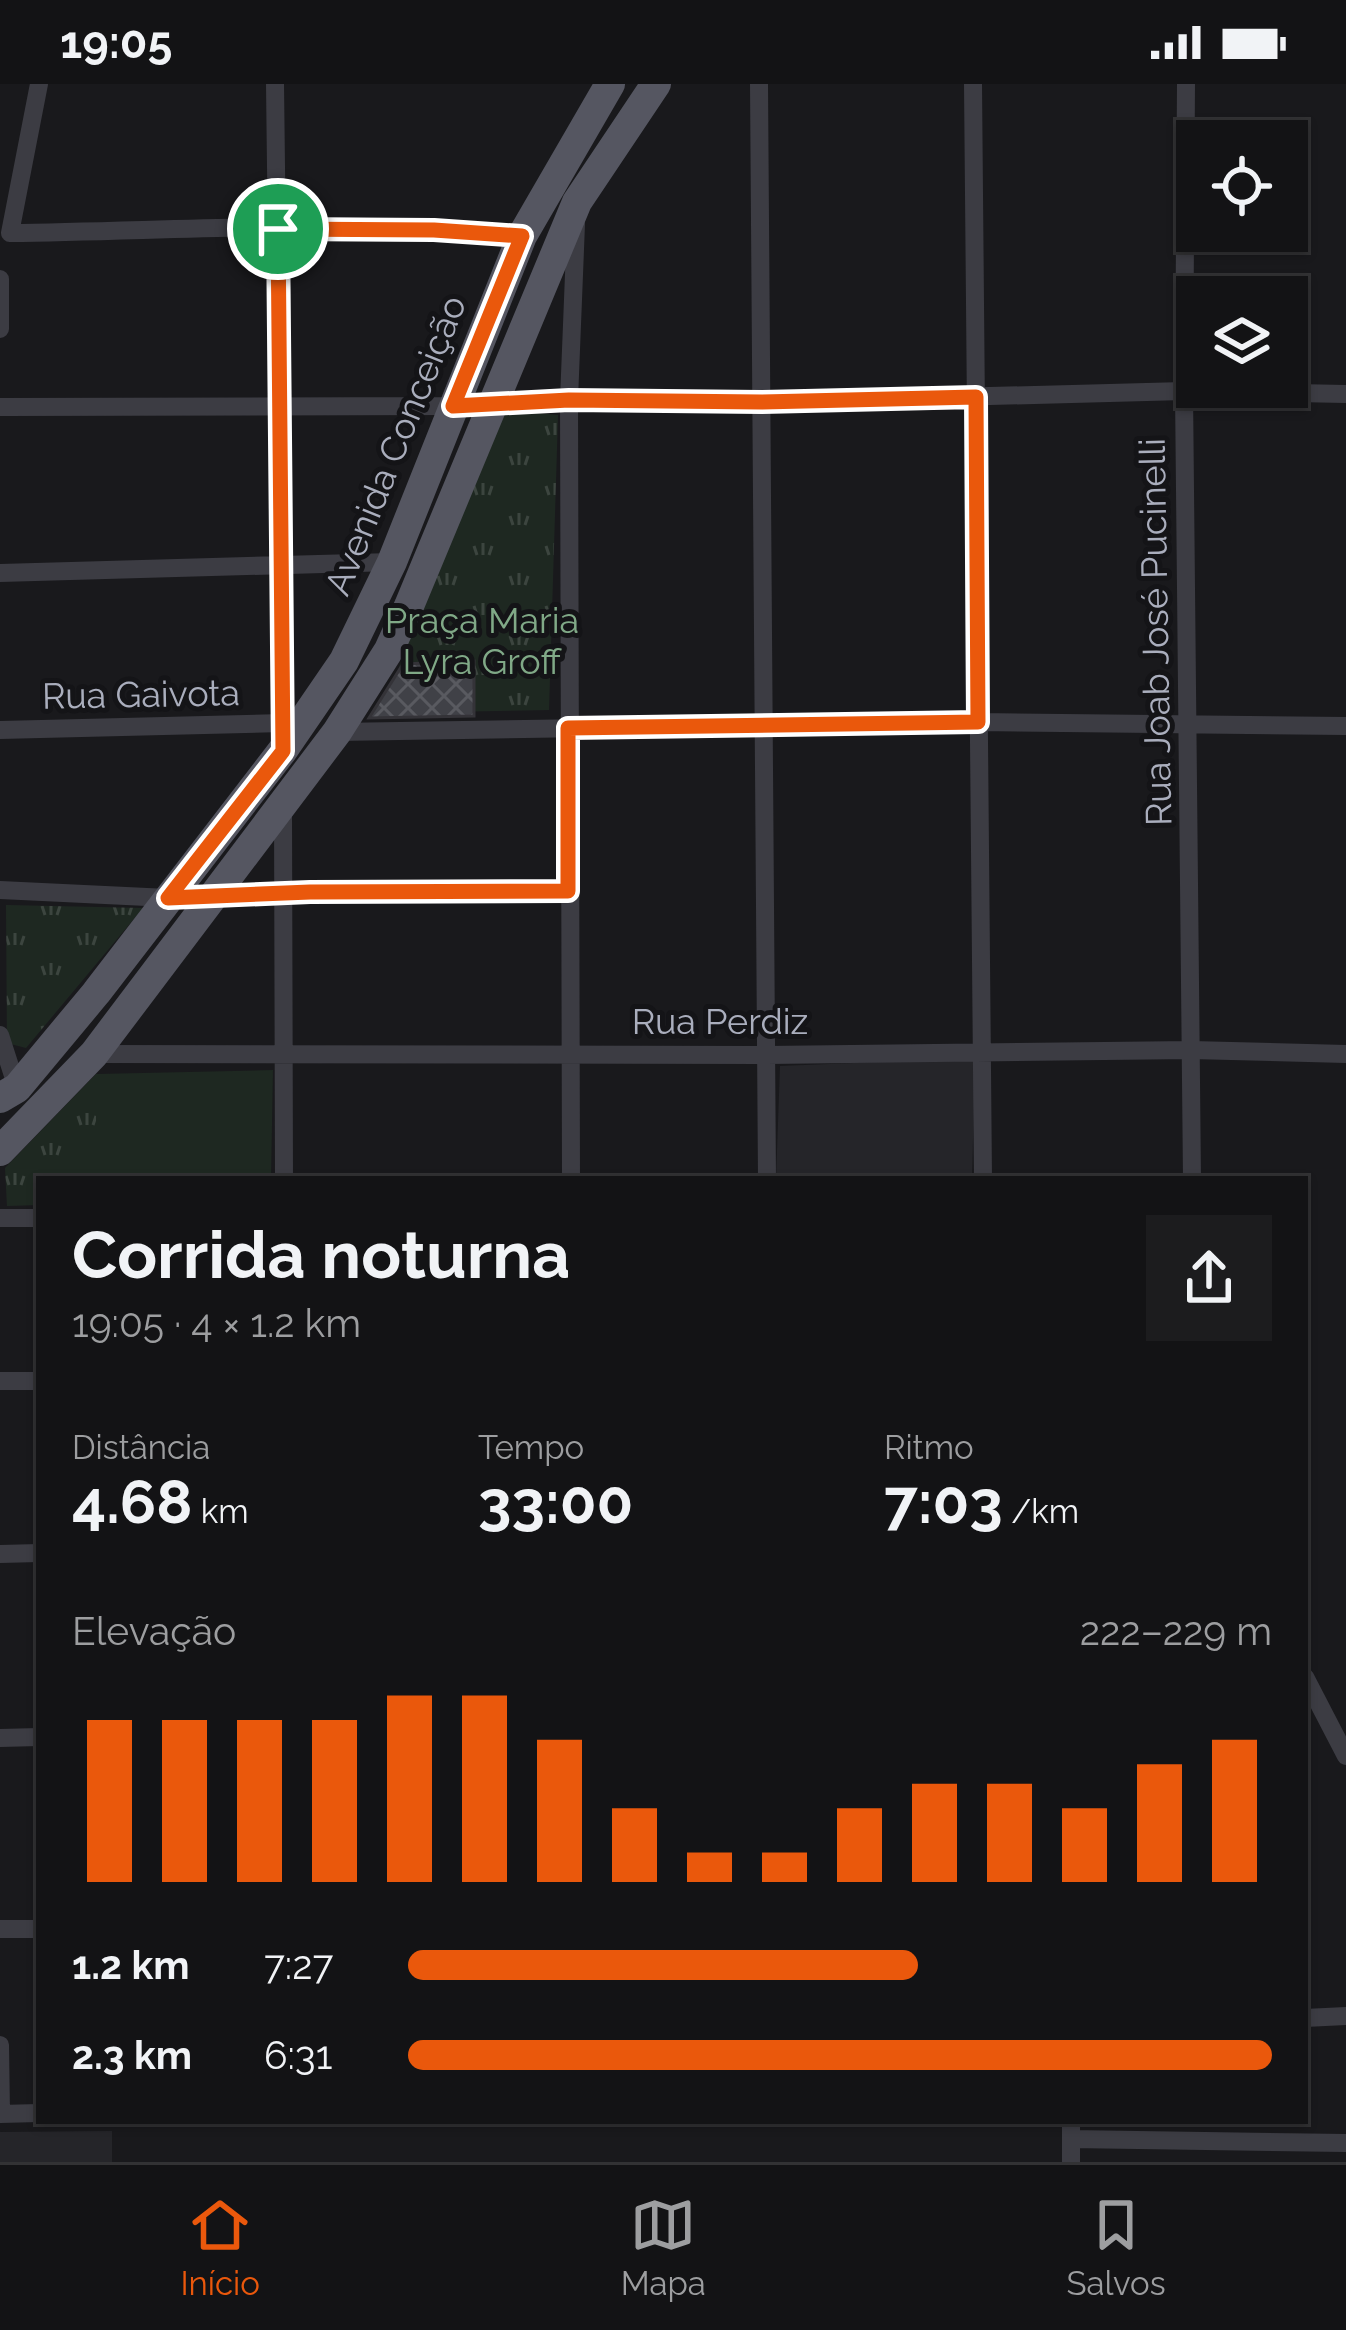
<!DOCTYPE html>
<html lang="pt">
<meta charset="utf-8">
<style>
:root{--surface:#131315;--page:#1c1c1e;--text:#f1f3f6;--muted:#9d9ea0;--line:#323234;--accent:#ea580c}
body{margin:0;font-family:Raleway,sans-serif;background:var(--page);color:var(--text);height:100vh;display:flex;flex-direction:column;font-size:45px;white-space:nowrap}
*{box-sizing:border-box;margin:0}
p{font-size:39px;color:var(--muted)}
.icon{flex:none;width:66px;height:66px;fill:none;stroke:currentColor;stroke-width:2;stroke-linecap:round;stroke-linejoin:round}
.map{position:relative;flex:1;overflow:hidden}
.side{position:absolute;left:36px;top:1092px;width:1272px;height:948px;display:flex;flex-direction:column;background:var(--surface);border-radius:0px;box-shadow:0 3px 9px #0004,0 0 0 3px var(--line)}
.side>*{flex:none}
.controls{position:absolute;left:1176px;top:36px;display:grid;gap:24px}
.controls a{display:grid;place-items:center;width:132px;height:132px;border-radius:0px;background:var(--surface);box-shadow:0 3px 9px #0004,0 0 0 3px var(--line);font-size:60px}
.pin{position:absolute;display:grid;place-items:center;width:102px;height:102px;color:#fff;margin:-51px;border:6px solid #fff;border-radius:50%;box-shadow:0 3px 12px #0007}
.round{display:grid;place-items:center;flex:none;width:126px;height:126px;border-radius:0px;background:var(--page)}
.summary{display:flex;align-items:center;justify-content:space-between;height:204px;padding:0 36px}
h1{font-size:66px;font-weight:700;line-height:90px}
.figures{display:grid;grid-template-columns:repeat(3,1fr);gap:18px;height:204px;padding:12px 36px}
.figures div{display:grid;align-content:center}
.figures b{font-size:60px;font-weight:700}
.figures small{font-size:33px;font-weight:400}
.figures p{font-size:33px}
.chart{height:336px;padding:24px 36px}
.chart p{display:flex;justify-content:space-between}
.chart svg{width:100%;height:216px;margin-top:12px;stroke:var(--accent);stroke-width:6}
ul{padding:0 36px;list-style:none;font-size:39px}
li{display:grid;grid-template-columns:192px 144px 1fr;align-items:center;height:90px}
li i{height:30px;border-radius:15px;background:var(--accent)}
.status{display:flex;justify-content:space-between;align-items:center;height:84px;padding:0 60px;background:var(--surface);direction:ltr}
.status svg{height:33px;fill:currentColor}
.menu{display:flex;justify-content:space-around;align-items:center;height:168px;border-top:3px solid var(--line);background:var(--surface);font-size:33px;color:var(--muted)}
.menu a{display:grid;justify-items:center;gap:6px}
.menu .active{color:var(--accent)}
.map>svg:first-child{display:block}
.built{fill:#252529}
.grass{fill:url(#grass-tufts)}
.pitch{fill:#1e2821}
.building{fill:url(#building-cross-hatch);stroke:#343338;stroke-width:3}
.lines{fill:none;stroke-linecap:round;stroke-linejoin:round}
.street{stroke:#3c3c43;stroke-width:18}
.primary{stroke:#555661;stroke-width:30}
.route-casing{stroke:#fff;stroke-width:24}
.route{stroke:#ea580c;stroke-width:15}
.labels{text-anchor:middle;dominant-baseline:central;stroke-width:10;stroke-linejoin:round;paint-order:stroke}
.street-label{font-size:36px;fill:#aaaebd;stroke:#141417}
.park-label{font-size:36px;fill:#80a987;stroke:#141417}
</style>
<div class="status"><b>19:05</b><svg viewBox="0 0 49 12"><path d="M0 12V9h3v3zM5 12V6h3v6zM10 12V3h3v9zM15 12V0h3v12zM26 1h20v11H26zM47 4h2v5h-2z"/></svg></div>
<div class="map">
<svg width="1346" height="2078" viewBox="0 0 1346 2078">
<defs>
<pattern id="grass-tufts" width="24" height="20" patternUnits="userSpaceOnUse" patternTransform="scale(3)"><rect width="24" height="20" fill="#1e2821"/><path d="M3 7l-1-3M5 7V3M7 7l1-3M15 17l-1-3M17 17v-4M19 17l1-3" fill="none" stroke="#3c453f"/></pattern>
<pattern id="building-cross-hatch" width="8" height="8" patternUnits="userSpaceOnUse" patternTransform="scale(3)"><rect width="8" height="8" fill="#404147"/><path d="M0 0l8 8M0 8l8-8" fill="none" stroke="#595a60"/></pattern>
</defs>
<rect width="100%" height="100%" fill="#19191c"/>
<!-- built -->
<path class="built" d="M975 974 972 1095H776L780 982Z
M112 2047V2078H0V2048Z"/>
<!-- grass -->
<path class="grass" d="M504 326 558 331 549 626 384 629 412 544Z
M6 821 143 824 26 964 7 959Z
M96 990V1095H39V1121L7 1122 5 1084Z"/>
<!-- pitch -->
<path class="pitch" d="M273 986 271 1095H96V990Z"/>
<!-- building -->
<path class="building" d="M474 577V632L369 634 403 580Z"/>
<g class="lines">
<!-- street -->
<path class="street" d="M275 0 283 661
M759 0 767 1095
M973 0 983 1095
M1186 0 1184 307 1192 1095
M10 149C179 147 353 134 522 152
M10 149 39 0
M0 195V245
M0 323 453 322 569 316 762 318 1184 307 1346 310
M0 489 392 478
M0 646 283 639
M337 648 978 638 1346 642
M283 725 284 1095
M0 806 189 815 311 808 569 807
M0 951 17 1004
M94 970 767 971 1191 966 1346 970
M571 1095 569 316 576 140
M0 1134H39
M0 1297H39
M0 1470 39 1469
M1305 1593 1346 1672
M0 1654 39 1653
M0 1845H39
M1305 1934 1346 1932
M0 1961 1 2030
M0 2030 39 2029
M1071 2055 1346 2059
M1071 2078V2037"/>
<!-- primary -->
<path class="primary" d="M0 1014 17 1004 96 909 283 666 344 577 392 478 522 152 610 0
M0 1067 94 970 337 648 389 566 409 522 577 118 656 0"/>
</g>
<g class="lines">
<defs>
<path id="route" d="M278 145 434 146 522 152 453 322 569 316 762 318 976 313 978 638 568 644V807L310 808 168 814 283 667Z"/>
</defs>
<!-- route casing -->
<use href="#route" class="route-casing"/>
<!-- route -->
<use href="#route" class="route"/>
</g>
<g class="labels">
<!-- street labels -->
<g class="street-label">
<text transform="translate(395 361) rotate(-68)">Avenida Conceição</text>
<text transform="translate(1155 548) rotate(-91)">Rua Joab José Pucinelli</text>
<text transform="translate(141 610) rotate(-1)">Rua Gaivota</text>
<text x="720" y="937">Rua Perdiz</text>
</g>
<!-- park labels -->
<g class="park-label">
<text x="482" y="536">Praça Maria<tspan x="482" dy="41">Lyra Groff</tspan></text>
</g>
</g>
</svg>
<div class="controls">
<a><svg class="icon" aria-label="locate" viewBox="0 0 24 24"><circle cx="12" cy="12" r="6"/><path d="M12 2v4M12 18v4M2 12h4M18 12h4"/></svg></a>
<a><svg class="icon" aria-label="layers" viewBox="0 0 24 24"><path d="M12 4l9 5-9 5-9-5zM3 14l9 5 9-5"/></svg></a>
</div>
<div class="pin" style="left:278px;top:145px;background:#1e9e55"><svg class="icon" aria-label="arrive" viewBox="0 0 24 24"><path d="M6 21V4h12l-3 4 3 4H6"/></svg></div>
<section class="side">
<div class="summary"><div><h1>Corrida noturna</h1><p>19:05 · 4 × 1.2 km</p></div><a class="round"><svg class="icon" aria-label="share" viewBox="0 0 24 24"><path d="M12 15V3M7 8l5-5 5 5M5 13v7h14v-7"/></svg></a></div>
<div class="figures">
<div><p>Distância</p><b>4.68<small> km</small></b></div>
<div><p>Tempo</p><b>33:00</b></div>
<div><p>Ritmo</p><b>7:03<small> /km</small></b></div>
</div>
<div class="chart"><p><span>Elevação</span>222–229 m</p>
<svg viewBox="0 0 160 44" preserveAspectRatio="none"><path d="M5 44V11M15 44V11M25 44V11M35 44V11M45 44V6M55 44V6M65 44V15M75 44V29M85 44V38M95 44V38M105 44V29M115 44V24M125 44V24M135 44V29M145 44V20M155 44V15"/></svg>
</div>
<ul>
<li><b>1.2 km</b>7:27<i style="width:59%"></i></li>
<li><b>2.3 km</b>6:31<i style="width:100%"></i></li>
</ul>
</section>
</div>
<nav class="menu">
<a class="active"><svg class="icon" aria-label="home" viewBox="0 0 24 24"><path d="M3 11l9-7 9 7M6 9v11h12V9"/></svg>Início</a>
<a><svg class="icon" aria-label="map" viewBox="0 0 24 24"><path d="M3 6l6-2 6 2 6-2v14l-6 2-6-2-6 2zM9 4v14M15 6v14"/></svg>Mapa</a>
<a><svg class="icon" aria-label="saved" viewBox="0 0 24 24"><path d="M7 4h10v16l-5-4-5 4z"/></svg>Salvos</a>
</nav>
